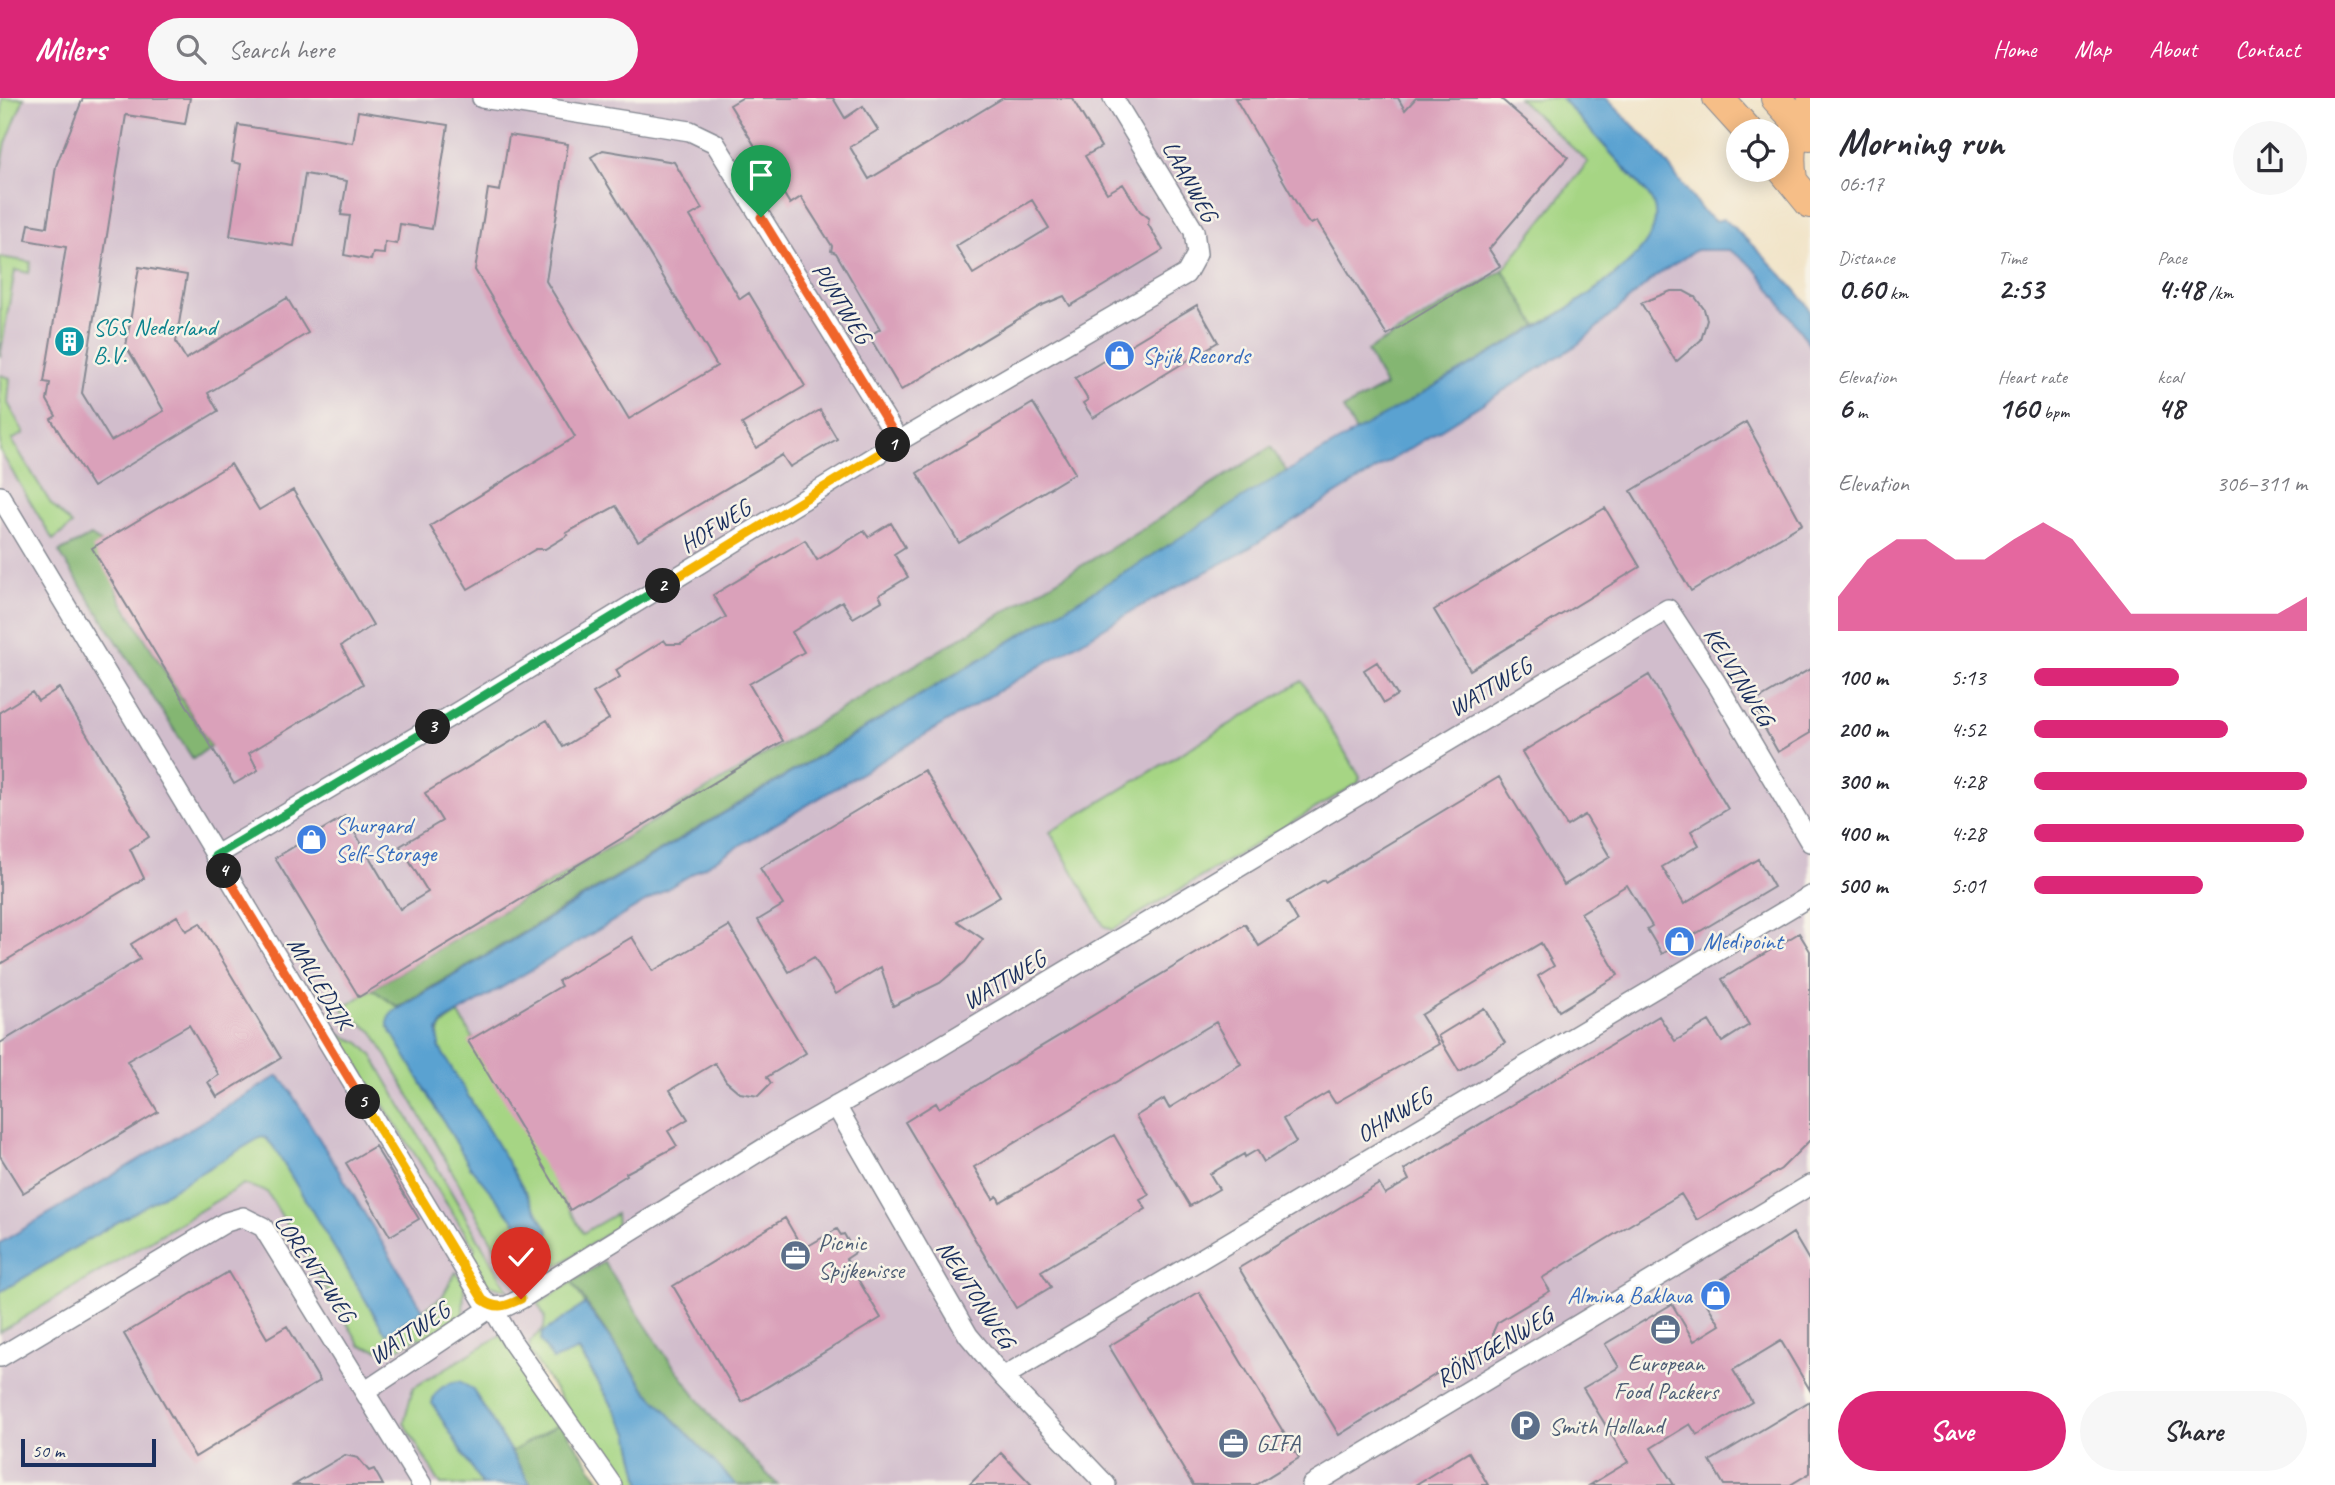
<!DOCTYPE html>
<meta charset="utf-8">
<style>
:root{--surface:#fff;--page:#f7f7f7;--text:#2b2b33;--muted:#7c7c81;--accent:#db2777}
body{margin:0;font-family:Caveat,sans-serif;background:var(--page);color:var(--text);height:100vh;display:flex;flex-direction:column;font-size:26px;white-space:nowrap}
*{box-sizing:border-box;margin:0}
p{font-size:23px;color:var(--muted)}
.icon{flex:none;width:38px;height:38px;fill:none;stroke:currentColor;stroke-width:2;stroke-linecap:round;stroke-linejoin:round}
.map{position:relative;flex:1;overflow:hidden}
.sheet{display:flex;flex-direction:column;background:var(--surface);width:525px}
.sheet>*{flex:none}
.buttons{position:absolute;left:1726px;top:21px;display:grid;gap:14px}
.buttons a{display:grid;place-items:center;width:63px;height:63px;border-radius:50%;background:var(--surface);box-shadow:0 4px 18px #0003;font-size:35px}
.scale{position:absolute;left:21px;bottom:18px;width:135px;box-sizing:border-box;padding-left:7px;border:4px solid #1b2f5e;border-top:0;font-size:19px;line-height:24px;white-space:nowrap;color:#1b2f5e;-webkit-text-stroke:5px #f7f3e8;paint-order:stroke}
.pin{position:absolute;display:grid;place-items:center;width:60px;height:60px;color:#fff;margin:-72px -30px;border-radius:50% 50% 50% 0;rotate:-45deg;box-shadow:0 0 7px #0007}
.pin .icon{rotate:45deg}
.km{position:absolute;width:35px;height:35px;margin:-18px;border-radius:50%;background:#222;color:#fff;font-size:19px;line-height:35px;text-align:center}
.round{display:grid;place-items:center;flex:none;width:74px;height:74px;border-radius:37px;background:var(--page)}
.summary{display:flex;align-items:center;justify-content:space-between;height:119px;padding:0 28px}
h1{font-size:38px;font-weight:800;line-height:52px}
.stats{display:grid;grid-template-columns:repeat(3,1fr);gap:10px;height:119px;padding:7px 28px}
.stats div{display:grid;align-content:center}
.stats b{font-size:30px;font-weight:800}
.stats small{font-size:19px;font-weight:400}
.stats p{font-size:19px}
.chart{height:196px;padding:14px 28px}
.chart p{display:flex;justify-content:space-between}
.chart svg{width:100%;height:126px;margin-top:7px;fill:var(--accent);opacity:.7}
.button{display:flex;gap:14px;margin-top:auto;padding:14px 28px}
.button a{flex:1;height:80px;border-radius:42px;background:var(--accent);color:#fff;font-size:28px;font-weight:800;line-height:80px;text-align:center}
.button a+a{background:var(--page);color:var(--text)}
ul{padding:0 28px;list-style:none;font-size:23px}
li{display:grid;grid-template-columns:112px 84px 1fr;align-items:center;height:52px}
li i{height:18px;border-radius:9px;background:var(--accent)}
header{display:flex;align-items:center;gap:42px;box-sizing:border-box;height:98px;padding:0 35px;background:var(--accent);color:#fff}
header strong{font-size:33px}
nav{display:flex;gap:38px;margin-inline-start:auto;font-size:24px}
.search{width:490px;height:63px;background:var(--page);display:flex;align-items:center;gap:18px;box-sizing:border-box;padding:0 24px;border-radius:38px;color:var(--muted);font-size:26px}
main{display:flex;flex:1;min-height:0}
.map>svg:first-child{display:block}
.industrial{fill:#d1bdcc}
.green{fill:#a6d584;stroke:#608271;stroke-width:2}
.forest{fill:#84b672;stroke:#507268;stroke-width:2}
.water{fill:#5aa2d1;stroke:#3a6898;stroke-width:2}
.building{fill:#daa1ba;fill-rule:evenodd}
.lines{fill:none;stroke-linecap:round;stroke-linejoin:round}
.minor-casing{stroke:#868992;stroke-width:22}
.primary-casing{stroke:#868992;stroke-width:32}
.minor{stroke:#fff;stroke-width:19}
.primary{stroke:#f6be87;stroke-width:30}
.split-1-casing{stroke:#fff;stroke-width:14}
.split-2-casing{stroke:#fff;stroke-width:14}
.split-3-casing{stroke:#fff;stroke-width:14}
.split-4-casing{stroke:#fff;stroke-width:14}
.split-5-casing{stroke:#fff;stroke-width:14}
.split-6-casing{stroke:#fff;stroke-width:14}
.split-1{stroke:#f0652b;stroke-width:9}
.split-2{stroke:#f5b400;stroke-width:9}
.split-3{stroke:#22a559;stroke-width:9}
.split-4{stroke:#22a559;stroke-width:9}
.split-5{stroke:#f0652b;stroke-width:9}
.split-6{stroke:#f5b400;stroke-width:9}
.labels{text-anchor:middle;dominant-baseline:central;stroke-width:5;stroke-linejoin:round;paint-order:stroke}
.street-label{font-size:24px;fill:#1b2f5e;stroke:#f7f3e8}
.culture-label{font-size:24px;fill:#0d838f;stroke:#f7f3e8;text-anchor:start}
.shop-label{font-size:24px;fill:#366cbe;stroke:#f7f3e8;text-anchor:start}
.service-label{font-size:24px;fill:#4e5e75;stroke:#f7f3e8;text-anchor:start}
</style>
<header>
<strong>Milers</strong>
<div class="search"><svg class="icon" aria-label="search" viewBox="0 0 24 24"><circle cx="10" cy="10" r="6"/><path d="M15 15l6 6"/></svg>Search here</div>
<nav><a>Home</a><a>Map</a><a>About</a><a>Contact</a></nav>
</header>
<main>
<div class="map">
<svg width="1810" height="1387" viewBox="0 0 1810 1387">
<rect width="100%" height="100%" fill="#f7f3e8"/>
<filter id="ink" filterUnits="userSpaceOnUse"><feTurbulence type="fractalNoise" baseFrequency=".0143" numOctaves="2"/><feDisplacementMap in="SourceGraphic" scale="14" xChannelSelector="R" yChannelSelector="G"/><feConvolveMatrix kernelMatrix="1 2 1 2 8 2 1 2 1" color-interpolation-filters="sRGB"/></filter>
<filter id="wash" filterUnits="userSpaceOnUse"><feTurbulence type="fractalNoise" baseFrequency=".00686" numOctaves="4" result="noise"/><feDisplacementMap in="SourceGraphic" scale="28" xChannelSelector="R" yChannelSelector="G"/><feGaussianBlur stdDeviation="1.57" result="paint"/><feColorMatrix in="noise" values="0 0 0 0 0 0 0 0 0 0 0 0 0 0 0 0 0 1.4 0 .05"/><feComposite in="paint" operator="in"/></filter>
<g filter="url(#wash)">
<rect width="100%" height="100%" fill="#f1e3c6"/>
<!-- industrial -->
<path class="industrial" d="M0 0H1572L1781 192 1810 238V1387H714L574 1228 454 1302 505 1387H0Z"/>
<!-- green -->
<path class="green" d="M2 0H24L6 45 0 75Z
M1518 0H1561L1647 95C1656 106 1661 115 1656 129 1645 162 1568 212 1537 228L1503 172 1588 64Z
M0 159 31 164 29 175 15 172 0 259Z
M0 277 10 280 8 305 24 335 12 342 51 406 72 427 53 442 0 353Z
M1302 583 1360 679 1358 685 1112 832 1104 828 1050 734Z
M372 891 398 909 388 928 471 1070 549 1134 439 949C436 930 443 925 459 916L583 1135 616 1116 617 1129 559 1167 508 1172 373 934 342 911Z
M337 935 360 945 372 957 508 1192 487 1186 471 1163 475 1150Z
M261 1039 266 1040 273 1048 386 1236 442 1199 456 1174 464 1186 463 1220 424 1248 419 1239 391 1255 361 1248 267 1094 244 1086 0 1234V1194Z
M572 1184 585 1206 542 1235 553 1262 578 1252 629 1335 641 1387H619L529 1253 530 1244 544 1230 545 1219 538 1206Z
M501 1237 561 1325 511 1354 473 1292 432 1305 482 1387H441L404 1325 413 1290Z"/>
<!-- forest -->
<path class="forest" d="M1503 172 1537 228 1356 334 1343 311 1385 288 1367 253Z
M1271 349 1287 374 1139 466 398 909 372 891 1138 434Z
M91 438 105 447 124 483 116 490 121 502 211 648 193 661 59 454Z
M604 1164 664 1255 713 1321 778 1387H736L647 1293 572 1184Z
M561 1325 603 1387H531L511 1354Z"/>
<!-- water -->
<path class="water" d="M1561 0H1606L1652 46 1704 115 1715 123 1724 121C1739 134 1806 197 1810 214 1810 223 1810 237 1810 247L1759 175 1745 162 1729 152H1696L1656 178 1577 247 1238 457 1139 509 444 924 438 933 439 949 549 1134 545 1142 537 1146 531 1143 471 1070 388 928V920L393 914 1139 466 1253 393 1563 214C1596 191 1682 140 1647 95Z
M278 978 286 986 423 1212 386 1236 273 1048 266 1040 261 1039 0 1194V1145Z
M585 1206 647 1293 736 1387H641L629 1335 579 1252 553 1262 541 1243 542 1235Z
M460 1283 473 1292 531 1387H482L432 1305C436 1290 445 1286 460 1283Z"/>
<g id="blocks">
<!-- building -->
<path class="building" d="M83 0H190L185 26 126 17 82 295 111 343 164 313 126 248 139 169 187 177 176 244 186 261 287 200 308 235 208 295 218 313 93 389 51 321 56 318 47 302 50 285 44 284 66 149 26 142 29 126 47 129 56 68Z
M742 0H833L845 20 863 8 878 32 850 49 869 81 1003 0H1072L1101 49 1085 58 1107 95 1123 86 1140 113 1149 120 1148 126 1163 152 1070 208 1064 198 1040 208 901 292 869 238 880 231 836 155 831 153 832 148 801 99 790 106 730 7ZM1032 102 1049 130 973 176 956 148Z
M1235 0H1398L1405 12 1416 0H1500L1568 59 1489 151 1500 168 1387 237 1317 123 1311 126 1307 123Z
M358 13 448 27 432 131 400 126 397 146 385 144 384 156 373 155 371 162 344 157 350 118 341 117 347 83 305 76 294 148 230 138 241 66 232 64 238 27 353 45Z
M509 37 568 46 546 183 629 321 717 268 591 59 603 52 674 64 702 111 690 118 740 201 749 195 805 288 742 326 756 350 820 312 837 341 790 369 782 357 638 443 616 408 566 435 568 437 545 451H536L468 491 430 428 575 339 475 172 488 91 500 93Z
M1671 193H1684L1695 199 1704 211 1707 222 1701 242 1676 264 1641 205Z
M1197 207 1218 244 1093 320 1083 305 1088 302 1075 280Z
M1033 305 1075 375 959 445 917 375Z
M1746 324 1802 426 1691 493 1631 393Z
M231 366 259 412 293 392 373 527 341 548 363 586 249 655 258 672 234 686 92 450Z
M1605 410 1640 469 1470 572 1434 512Z
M891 425 905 449 894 456 908 479 879 497 882 503 853 520 842 503 792 534 804 554 749 586 783 643 359 899 275 760 345 718 400 811 428 794 400 748 442 723 425 695 547 622 563 649 609 621 593 595 620 579 616 572 664 542 667 546H681L726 519 713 497 805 442 817 462 864 433 868 439Z
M1377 564 1397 597 1384 605 1364 572Z
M1810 571V635L1778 654 1751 606Z
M1649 577 1728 711 1691 733 1699 747 1662 769 1684 806 1758 761 1774 789 1662 856 1647 831 1652 828 1627 787 1581 815 1618 877 1559 913 1538 878 1554 868 1541 845 1421 917 1439 946 1335 1005 1328 994 1283 1021 1296 1044 1264 1064 1257 1052 1245 1059 1244 1056 1210 1076 1219 1091 1190 1108 1136 1018 1164 1001 1169 1010 1241 966 1216 924 974 1069 993 1101 997 1098 1000 1104 1114 1037 1149 1097 1140 1102 1146 1111 1041 1173 1051 1189 1016 1210 905 1024 936 1005 939 1010 1245 826 1259 848 1298 823 1287 804 1324 782 1325 784 1499 679 1564 787 1610 759 1585 717 1567 728 1522 654Z
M59 590 149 739 130 751 144 780 0 866V614L32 594 38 603Z
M924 672 1000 798 957 823 983 841 965 864 940 885 893 908 881 869 836 896 814 859 789 874 758 822 783 807 760 770Z
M177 818 186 833 200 825 281 960 217 999 208 984 219 977 189 927 127 963 158 1014 23 1095 0 1058V945L140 861 131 846Z
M729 828 806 955 767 979 771 985 758 998 740 995 726 983 715 965 670 992 688 1021 668 1033 677 1048 626 1075 627 1077 570 1112 468 943 561 888 558 883 632 839 653 873Z
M1799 835 1810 853V1042L1781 1071 1697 1122 1681 1096 1542 1180 1550 1193 1497 1225 1493 1234V1247L1471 1260 1468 1256 1339 1337 1239 1170 1379 1086 1385 1096 1409 1082 1404 1072 1659 918 1675 943 1709 923 1722 944 1749 927 1722 881Z
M1484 910 1505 945 1459 973 1438 938Z
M375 1048 419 1121 390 1138 346 1065Z
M785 1120 803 1151 837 1131 841 1137 844 1136 855 1155 846 1161 881 1220 742 1304 673 1188Z
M1793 1135 1810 1164V1292L1781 1243 1733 1272 1752 1304 1697 1337 1690 1326 1651 1350 1674 1387H1590L1628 1364 1583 1290 1619 1269 1605 1246 1672 1206 1694 1243 1720 1227 1700 1195Z
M228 1174 267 1240 287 1228 320 1283 195 1359 124 1236Z
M1199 1194 1299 1360 1255 1387H1193L1109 1248Z
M1810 1303V1375L1790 1387H1724L1710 1363Z
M1469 1354 1488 1387H1415Z
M1001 1355 1032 1387H969Z
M345 1357 358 1360 369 1373 374 1371 383 1387H294Z"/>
</g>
</g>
<g filter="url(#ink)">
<use href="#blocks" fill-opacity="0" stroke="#868992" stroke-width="2"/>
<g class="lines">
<defs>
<path id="minor" d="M482 0 690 33 715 45 899 343
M0 398 483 1202 492 1209 513 1245 612 1387
M215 758 461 612 899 343 1186 176 1197 156 1194 133 1113 0
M836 1008 968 1237 1003 1279 1106 1387
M0 1259 226 1124 243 1119 263 1129 422 1387
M1003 1279 1810 798
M366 1293 492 1209 507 1208 521 1201 787 1036 933 953 1668 511 1717 586 1810 744
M1312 1387 1810 1087"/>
<path id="primary" d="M1718 0 1748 33
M1776 0 1810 37
M1779 67 1810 105
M1792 81C1788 56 1791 28 1810 9"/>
</defs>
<!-- minor casing -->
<use href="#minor" class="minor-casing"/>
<!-- primary casing -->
<use href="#primary" class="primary-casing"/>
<!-- minor -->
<use href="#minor" class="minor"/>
<!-- primary -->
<use href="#primary" class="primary"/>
</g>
</g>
<g class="lines" filter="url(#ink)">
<defs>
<path id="split-1" d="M761 119 899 343 893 347"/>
<path id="split-2" d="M663 488 893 347"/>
<path id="split-3" d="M433 629 663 488"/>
<path id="split-4" d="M224 773 215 758 433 629"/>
<path id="split-5" d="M224 773 363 1004"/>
<path id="split-6" d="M363 1004 483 1202C497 1212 506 1208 521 1201"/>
</defs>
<!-- split-1 casing -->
<use href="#split-1" class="split-1-casing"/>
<!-- split-2 casing -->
<use href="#split-2" class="split-2-casing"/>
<!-- split-3 casing -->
<use href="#split-3" class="split-3-casing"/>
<!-- split-4 casing -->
<use href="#split-4" class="split-4-casing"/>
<!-- split-5 casing -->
<use href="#split-5" class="split-5-casing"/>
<!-- split-6 casing -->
<use href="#split-6" class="split-6-casing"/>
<!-- split-1 -->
<use href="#split-1" class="split-1"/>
<!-- split-2 -->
<use href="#split-2" class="split-2"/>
<!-- split-3 -->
<use href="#split-3" class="split-3"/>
<!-- split-4 -->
<use href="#split-4" class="split-4"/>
<!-- split-5 -->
<use href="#split-5" class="split-5"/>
<!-- split-6 -->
<use href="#split-6" class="split-6"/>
</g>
<!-- icons -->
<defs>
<symbol id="building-disc" viewBox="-11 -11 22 22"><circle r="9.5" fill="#0f9aa8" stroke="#f7f3e8"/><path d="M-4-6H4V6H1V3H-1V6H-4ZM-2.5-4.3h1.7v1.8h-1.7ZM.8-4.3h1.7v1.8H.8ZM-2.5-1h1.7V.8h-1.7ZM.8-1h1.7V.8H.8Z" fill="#fff"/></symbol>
<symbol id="shop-disc" viewBox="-11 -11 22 22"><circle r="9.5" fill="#3f7fe0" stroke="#f7f3e8"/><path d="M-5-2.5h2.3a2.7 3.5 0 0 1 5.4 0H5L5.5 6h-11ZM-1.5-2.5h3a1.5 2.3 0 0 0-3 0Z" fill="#fff"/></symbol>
<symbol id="office-disc" viewBox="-11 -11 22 22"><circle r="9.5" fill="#5c6f8a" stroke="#f7f3e8"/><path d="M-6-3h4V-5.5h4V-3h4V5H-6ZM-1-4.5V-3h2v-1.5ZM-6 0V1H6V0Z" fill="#fff"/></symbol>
<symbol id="parking-disc" viewBox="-11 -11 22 22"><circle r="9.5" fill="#5c6f8a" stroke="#f7f3e8"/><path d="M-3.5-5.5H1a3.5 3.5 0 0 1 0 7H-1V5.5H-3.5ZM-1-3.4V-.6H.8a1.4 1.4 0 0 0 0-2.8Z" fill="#fff"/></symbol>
</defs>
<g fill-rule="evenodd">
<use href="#building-disc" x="52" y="226" width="35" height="35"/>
<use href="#shop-disc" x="1102" y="240" width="35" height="35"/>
<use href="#shop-disc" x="294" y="724" width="35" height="35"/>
<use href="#shop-disc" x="1662" y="826" width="35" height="35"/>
<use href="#office-disc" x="778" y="1140" width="35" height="35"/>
<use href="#shop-disc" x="1698" y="1180" width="35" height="35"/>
<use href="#office-disc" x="1648" y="1214" width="35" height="35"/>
<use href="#parking-disc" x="1508" y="1310" width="35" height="35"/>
<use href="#office-disc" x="1216" y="1328" width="35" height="35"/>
</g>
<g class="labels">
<!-- street labels -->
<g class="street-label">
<text transform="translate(1190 83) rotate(61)">LAANWEG</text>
<text transform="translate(842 205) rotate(58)">PUNTWEG</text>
<text transform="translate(715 428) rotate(-32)">HOFWEG</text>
<text transform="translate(1739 578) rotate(58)">KELVINWEG</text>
<text transform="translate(1490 589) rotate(-31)">WATTWEG</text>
<text transform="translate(1004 882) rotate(-31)">WATTWEG</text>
<text transform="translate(320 885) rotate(59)">MALLEDIJK</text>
<text transform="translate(1394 1017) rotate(-31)">OHMWEG</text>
<text transform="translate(315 1170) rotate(56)">LORENTZWEG</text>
<text transform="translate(976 1196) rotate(57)">NEWTONWEG</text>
<text transform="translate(409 1235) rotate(-34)">WATTWEG</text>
<text transform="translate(1494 1249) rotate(-31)">RÖNTGENWEG</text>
</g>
<!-- culture labels -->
<g class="culture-label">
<text x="93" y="229">SGS Nederland<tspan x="93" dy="28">B.V.</tspan></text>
</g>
<!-- shop labels -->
<g class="shop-label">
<text x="1142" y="257">Spijk Records</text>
<text x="335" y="727">Shurgard<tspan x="335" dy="28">Self-Storage</tspan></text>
<text x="1703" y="843">Medipoint</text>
<text x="1692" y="1197" text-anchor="end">Almina Baklava</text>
</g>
<!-- service labels -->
<g class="service-label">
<text x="818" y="1144">Picnic<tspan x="818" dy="28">Spijkenisse</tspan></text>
<text x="1666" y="1265" text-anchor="middle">European<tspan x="1666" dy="28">Food Packers</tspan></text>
<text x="1549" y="1328">Smith Holland</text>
<text x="1256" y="1345">GIFA</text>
</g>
</g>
</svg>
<div class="buttons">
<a><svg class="icon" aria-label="locate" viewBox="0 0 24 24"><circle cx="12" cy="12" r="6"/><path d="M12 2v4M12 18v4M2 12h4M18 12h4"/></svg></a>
</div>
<div class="scale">50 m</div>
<div class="pin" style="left:761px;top:119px;background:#1e9e55"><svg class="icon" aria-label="arrive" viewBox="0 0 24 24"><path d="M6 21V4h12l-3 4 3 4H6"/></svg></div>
<div class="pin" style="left:521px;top:1201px;background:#d93025"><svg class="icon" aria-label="check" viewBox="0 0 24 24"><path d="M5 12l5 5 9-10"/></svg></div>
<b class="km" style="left:893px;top:347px">1</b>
<b class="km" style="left:663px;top:488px">2</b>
<b class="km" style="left:433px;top:629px">3</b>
<b class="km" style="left:224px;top:773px">4</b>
<b class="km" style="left:363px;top:1004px">5</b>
</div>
<section class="sheet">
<div class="summary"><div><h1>Morning run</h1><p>06:17</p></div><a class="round"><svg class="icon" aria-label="share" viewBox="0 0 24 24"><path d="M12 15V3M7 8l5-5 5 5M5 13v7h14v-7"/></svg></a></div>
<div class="stats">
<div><p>Distance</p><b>0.60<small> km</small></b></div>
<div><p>Time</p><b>2:53</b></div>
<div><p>Pace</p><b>4:48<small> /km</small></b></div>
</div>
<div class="stats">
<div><p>Elevation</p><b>6<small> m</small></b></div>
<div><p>Heart rate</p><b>160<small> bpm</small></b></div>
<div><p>kcal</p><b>48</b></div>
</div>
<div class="chart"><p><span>Elevation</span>306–311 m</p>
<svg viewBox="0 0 160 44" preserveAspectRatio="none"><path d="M0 44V32L10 19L20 12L30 12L40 19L50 19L60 12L70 6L80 12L90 25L100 38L110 38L120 38L130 38L140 38L150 38L160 32V44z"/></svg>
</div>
<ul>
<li><b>100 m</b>5:13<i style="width:53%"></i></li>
<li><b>200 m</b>4:52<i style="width:71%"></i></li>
<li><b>300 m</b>4:28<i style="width:100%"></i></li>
<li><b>400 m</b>4:28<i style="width:99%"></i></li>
<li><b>500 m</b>5:01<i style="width:62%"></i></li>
</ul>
<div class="button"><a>Save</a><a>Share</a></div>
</section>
</main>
